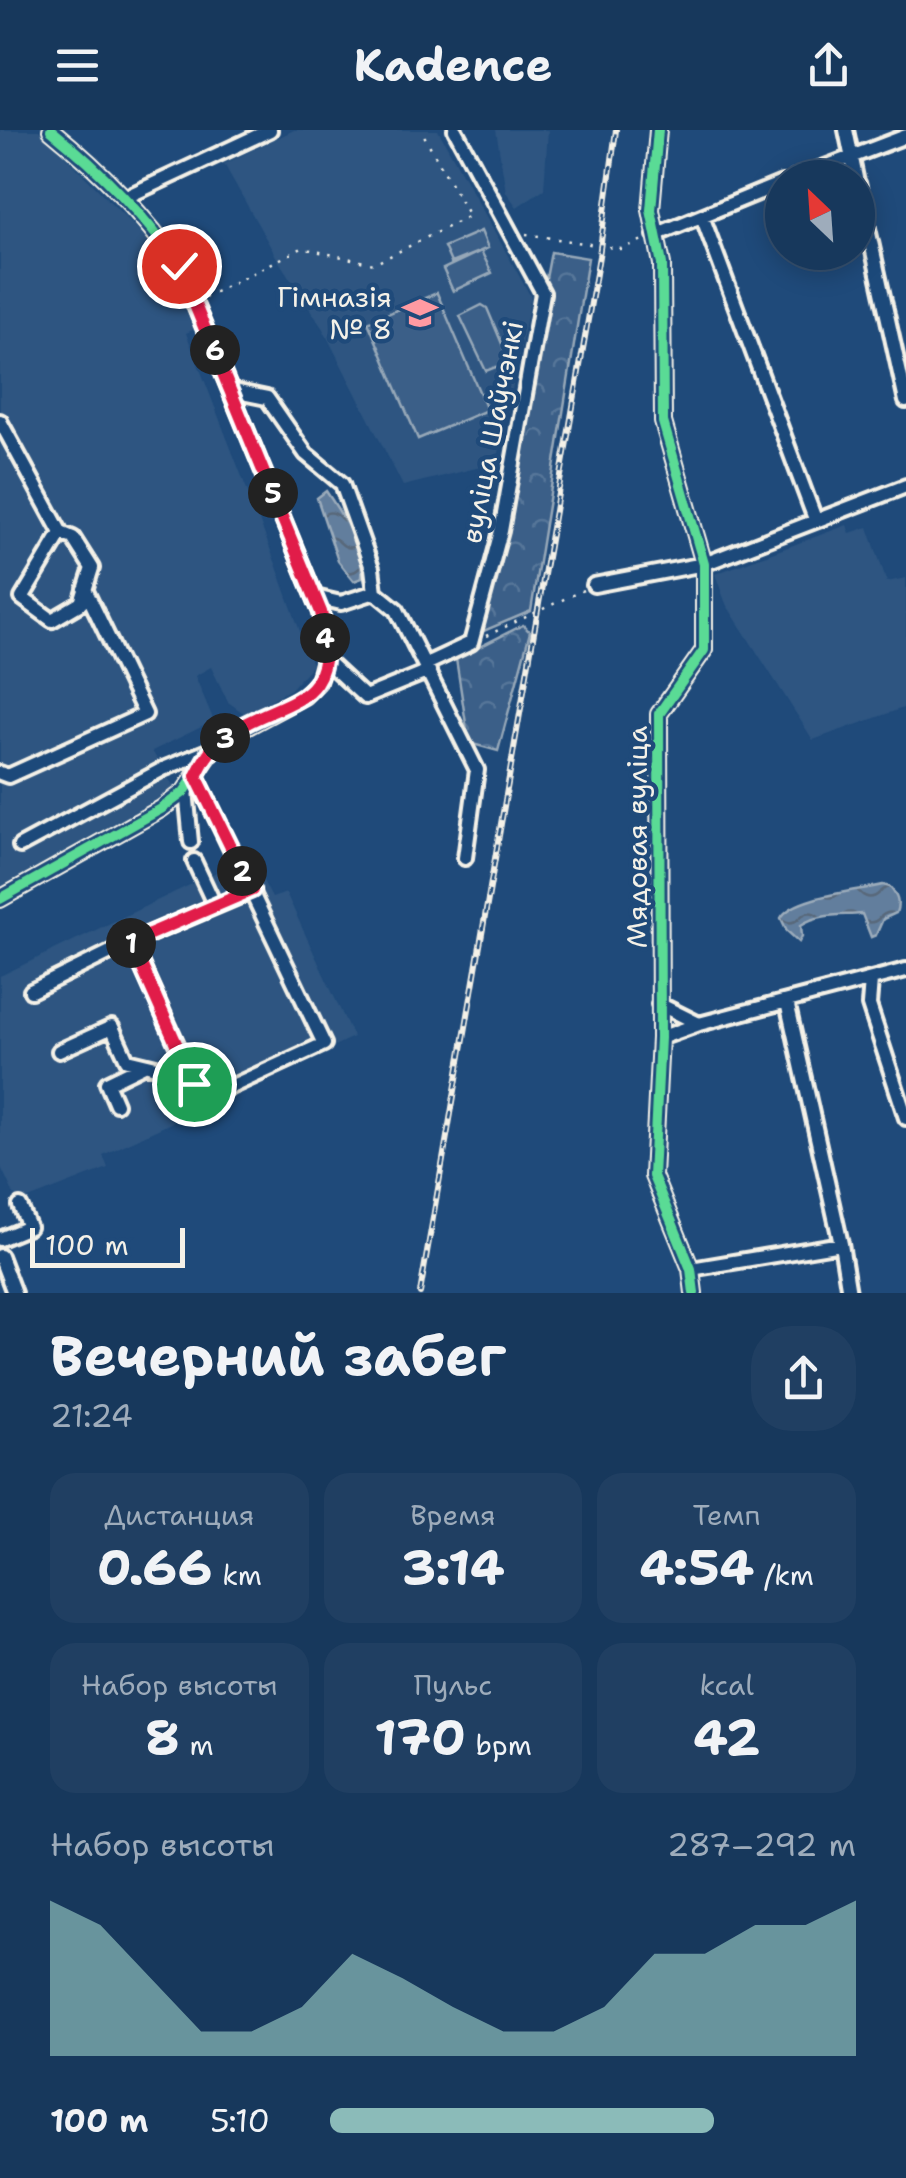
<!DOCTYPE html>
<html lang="ru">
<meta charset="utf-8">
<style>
:root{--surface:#17385c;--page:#203f62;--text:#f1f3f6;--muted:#9eacbb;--line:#365272;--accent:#8bbbb9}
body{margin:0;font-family:"Shantell Sans",sans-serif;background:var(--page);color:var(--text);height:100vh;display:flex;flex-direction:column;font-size:38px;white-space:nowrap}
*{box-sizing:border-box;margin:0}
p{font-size:32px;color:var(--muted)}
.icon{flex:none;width:55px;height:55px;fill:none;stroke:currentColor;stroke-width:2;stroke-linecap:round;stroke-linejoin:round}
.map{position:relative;height:1163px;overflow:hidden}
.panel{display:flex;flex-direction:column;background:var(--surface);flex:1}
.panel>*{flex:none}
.needle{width:65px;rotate:335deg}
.fabs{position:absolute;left:765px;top:30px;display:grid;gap:20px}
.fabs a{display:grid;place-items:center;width:110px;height:110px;border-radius:50%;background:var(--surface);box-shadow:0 5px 25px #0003,0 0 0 2px var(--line);font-size:50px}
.scale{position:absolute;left:30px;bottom:25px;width:155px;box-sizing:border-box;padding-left:10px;border:5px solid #f4f1e8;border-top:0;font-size:28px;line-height:35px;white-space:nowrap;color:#f4f1e8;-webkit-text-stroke:8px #1f4a7a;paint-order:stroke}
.pin{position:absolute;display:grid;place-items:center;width:85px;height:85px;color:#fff;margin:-42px;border:5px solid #fff;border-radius:50%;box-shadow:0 2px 10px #0007}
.km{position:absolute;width:50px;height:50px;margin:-25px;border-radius:50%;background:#222;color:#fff;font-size:28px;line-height:50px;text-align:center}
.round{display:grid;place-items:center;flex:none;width:105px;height:105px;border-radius:40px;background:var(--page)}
.overview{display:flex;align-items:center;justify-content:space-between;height:170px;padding:0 50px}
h1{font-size:55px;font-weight:700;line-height:75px}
.figures{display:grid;grid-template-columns:repeat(3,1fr);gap:15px;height:170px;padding:10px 50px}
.figures div{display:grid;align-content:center;border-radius:25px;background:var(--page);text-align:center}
.figures b{font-size:50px;font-weight:700}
.figures small{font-size:28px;font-weight:400}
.figures p{font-size:28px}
.chart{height:280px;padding:20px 50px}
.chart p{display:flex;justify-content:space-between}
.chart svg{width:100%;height:180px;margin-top:10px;fill:var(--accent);opacity:.7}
ul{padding:0 50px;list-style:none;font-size:32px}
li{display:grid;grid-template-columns:160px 120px 1fr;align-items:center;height:75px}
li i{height:25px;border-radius:12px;background:var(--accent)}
header{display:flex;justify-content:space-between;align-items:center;height:130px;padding:0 50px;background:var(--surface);font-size:45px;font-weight:700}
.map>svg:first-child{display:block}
.built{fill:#2d5581}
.grass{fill:#3a5f88;stroke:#97a8b8;stroke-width:2.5}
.forest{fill:url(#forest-crowns);stroke:#97a8b8;stroke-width:2.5}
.water{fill:url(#water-waves);stroke:#9cacbb;stroke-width:2.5}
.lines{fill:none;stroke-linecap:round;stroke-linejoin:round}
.minor-casing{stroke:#f4f1e8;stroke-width:20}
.path{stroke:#f4f1e8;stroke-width:2.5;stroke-dasharray:2.5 8;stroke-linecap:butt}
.minor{stroke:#1f4a7a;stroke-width:12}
.rail-casing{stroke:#f4f1e8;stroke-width:6}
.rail{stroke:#1f4a7a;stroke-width:2.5;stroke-dasharray:8;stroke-linecap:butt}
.cycleway-casing{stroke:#1f4a7a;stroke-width:16}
.cycleway{stroke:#5adb95;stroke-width:10}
.route-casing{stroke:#fff;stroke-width:20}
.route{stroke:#e11d48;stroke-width:12}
.labels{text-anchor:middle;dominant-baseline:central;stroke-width:9;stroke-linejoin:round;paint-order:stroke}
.poi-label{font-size:28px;fill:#f4f1e8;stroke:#1f4a7a;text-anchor:end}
.street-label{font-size:28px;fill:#f4f1e8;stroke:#1f4a7a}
</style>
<header><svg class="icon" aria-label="menu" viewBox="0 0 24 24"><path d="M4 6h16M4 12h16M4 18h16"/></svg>Kadence<svg class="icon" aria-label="share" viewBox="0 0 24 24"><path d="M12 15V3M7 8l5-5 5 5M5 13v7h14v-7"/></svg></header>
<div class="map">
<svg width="906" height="1163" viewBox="0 0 906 1163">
<defs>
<pattern id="forest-crowns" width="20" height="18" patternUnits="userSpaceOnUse" patternTransform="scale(2.5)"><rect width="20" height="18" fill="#3a5f88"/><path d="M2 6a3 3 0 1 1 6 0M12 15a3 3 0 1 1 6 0" fill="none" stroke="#577699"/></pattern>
<pattern id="water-waves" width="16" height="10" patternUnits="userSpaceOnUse" patternTransform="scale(2.5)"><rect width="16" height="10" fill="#627e9d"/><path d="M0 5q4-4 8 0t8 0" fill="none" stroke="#58687a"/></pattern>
</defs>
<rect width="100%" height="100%" fill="#1f4a7a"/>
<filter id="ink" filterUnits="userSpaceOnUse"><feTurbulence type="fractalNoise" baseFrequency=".01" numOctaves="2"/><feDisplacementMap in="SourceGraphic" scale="20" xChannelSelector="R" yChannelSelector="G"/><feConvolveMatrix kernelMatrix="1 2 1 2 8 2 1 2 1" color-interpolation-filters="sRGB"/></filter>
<g filter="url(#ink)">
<!-- built -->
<path class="built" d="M0 0H39L149 111 195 199 186 203 276 434 312 535 291 559 245 584 228 572 211 537 195 546 214 591 152 621 175 659 0 759Z
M294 0H438L531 167 497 333 403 356 323 199 278 130 224 34Z
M496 0H548L544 59 517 77 506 62Z
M847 395 850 403 868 397 887 452 906 448V577L813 610 726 474 715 444Z
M250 726 272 768 286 763 353 907 103 1025 108 1038 18 1073 0 1035V846Z"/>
<!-- grass -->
<path class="grass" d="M481 101 488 118 481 121 492 143 453 161 443 139 481 121 451 133 444 117Z
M437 163 487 280 418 309 368 192Z
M482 175 487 178 508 228 506 233 486 241 460 186Z"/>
<!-- forest -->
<path class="forest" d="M551 122 588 128 531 481 479 503Z
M523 495 530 502 498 621 469 613 456 529Z"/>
<!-- water -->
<path class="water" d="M326 361C342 385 364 417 362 448L354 451 338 431 317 368Z
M883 755 890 757C897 766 900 772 896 783L883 789 876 805 871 807 862 784C841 786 819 783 801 795L802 806 799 812 787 801 781 788C793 766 859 761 883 755Z"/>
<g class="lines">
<defs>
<path id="minor" d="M658 0 651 80 662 134 663 292 704 434V520L659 584 660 908 653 1046 691 1139 694 1163
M846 0 856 48
M796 48 906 6
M858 53 906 271
M124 68 270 0
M702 86 815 389
M655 105 782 53
M233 261 267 268 306 324 342 354 372 438 375 462
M0 291 61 403 73 408 92 438 81 473 52 490 22 468 61 403
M594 455 704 434 906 356
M315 467 341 473 375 462 397 480 477 640 465 728
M324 529 365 567 429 541
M426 534 471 513 501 401 543 163 455 0
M0 643 8 646 145 584 85 459
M186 660 191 712
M20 716 163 639 210 620
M194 731 215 776
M0 769 161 679 184 662 218 612 304 566 318 552 324 529 325 501 321 482 179 136C144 84 99 39 51 0
M871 850 869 875 906 988
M31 861 131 812
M787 872 841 1114 849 1163
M659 874 699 894
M660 908 699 894 906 840
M59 921 112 897 127 930 160 938 204 958 226 959 324 914 196 646
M195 954 131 812 252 761
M116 974 107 953 144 935
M0 1109 29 1097 20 1076
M0 1126 14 1163
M691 1139 841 1114"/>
</defs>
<!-- minor casing -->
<use href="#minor" class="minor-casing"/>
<!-- path -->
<path class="path" d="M526 104 621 119 645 109
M205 167 302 118 374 134 469 86 421 0
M486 506 583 460"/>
<!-- minor -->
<use href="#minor" class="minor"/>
<defs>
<path id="rail" d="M420 1163 599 126 616 0"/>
</defs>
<!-- rail casing -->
<use href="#rail" class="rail-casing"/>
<!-- rail -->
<use href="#rail" class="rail"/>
<defs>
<path id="cycleway" d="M658 0 651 80 662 134 663 292 704 434V520L659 584 660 908 653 1046 691 1139 694 1163
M0 769 161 679 184 662 218 612 304 566 318 552 324 529 325 501 321 482 179 136C144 84 99 39 51 0"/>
</defs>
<!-- cycleway casing -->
<use href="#cycleway" class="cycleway-casing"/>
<!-- cycleway -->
<use href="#cycleway" class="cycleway"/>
</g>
</g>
<g class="lines" filter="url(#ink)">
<defs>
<path id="route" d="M179 136 321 482C344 588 271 564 218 613 208 622 202 634 196 646L252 760 131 812 194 954"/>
</defs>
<!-- route casing -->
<use href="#route" class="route-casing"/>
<!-- route -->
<use href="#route" class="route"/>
</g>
<!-- icons -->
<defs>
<symbol id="school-bare" viewBox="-9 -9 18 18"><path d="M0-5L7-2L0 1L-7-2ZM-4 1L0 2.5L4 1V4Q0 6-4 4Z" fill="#ff9aa2" stroke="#1f4a7a" stroke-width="2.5" paint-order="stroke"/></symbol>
</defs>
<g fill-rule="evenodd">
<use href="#school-bare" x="395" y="158" width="50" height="50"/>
</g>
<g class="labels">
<!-- poi labels -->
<g class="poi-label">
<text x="392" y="167">Гімназія<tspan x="392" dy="32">№ 8</tspan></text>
</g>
<!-- street labels -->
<g class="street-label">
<text transform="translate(492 302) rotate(-79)">вуліца Шаўчэнкі</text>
<text transform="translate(637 707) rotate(-90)">Мядовая вуліца</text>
</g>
</g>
</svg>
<div class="fabs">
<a><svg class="needle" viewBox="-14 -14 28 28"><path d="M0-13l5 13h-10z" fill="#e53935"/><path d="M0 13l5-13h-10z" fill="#9eacbb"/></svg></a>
</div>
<div class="scale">100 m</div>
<div class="pin" style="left:194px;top:954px;background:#1e9e55"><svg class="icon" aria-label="arrive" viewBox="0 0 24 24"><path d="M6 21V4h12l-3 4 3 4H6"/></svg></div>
<div class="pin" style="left:179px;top:136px;background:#d93025"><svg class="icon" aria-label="check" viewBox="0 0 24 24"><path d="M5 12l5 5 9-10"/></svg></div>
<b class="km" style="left:131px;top:813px">1</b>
<b class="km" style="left:242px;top:741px">2</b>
<b class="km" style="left:225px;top:608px">3</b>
<b class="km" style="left:325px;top:508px">4</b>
<b class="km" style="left:273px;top:363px">5</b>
<b class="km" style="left:215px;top:220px">6</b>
</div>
<section class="panel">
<div class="overview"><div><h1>Вечерний забег</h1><p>21:24</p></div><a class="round"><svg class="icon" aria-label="share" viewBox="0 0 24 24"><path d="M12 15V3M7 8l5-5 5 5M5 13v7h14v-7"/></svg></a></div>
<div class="figures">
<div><p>Дистанция</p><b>0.66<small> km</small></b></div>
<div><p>Время</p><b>3:14</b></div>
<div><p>Темп</p><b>4:54<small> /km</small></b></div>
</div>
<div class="figures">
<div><p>Набор высоты</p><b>8<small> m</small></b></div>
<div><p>Пульс</p><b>170<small> bpm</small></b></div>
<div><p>kcal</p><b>42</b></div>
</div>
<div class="chart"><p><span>Набор высоты</span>287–292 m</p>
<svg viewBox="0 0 160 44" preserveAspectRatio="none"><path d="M0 44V6L10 12L20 25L30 38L40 38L50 32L60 19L70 25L80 32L90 38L100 38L110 32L120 19L130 19L140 12L150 12L160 6V44z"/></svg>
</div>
<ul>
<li><b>100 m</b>5:10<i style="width:73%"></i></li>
</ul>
</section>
